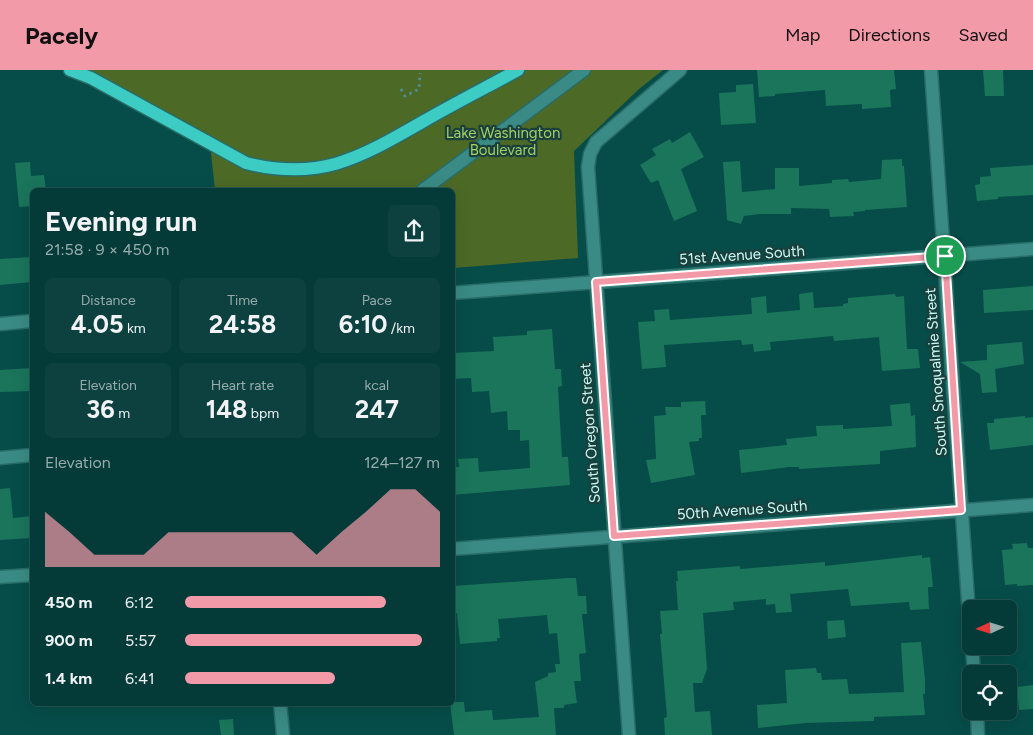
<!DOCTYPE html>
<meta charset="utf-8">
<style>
:root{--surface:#043a37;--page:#0d413f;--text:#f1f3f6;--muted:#97adad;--line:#255452;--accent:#f39aa9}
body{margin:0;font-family:Figtree,sans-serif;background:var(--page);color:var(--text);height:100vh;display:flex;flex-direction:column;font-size:19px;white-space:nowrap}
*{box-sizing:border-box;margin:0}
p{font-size:16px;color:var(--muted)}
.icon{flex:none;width:28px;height:28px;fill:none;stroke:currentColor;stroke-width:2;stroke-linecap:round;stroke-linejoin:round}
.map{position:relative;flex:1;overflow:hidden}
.side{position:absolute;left:30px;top:118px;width:425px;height:518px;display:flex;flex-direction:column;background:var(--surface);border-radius:8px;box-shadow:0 5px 20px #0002,0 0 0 1px var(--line)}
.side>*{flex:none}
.needle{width:32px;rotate:266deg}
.buttons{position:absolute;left:962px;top:530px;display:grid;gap:10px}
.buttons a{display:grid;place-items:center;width:55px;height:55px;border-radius:8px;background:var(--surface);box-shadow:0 5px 20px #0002,0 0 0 1px var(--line);font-size:25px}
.pin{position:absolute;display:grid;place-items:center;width:42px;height:42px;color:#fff;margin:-21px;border:2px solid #fff;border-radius:50%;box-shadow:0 1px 5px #0007}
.round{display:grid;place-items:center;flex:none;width:52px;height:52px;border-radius:8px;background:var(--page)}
.overview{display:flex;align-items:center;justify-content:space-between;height:85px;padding:0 15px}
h1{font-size:28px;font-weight:700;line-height:38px}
.stats{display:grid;grid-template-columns:repeat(3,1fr);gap:8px;height:85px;padding:5px 15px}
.stats div{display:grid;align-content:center;border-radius:8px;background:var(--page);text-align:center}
.stats b{font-size:25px;font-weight:700}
.stats small{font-size:14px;font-weight:400}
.stats p{font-size:14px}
.chart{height:140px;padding:10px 15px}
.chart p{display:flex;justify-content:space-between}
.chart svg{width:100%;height:90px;margin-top:5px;fill:var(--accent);opacity:.7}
ul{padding:0 15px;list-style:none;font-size:16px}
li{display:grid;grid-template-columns:80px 60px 1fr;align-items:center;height:38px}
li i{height:12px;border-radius:6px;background:var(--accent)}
header{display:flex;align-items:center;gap:30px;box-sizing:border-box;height:70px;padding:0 25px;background:var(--accent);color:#111}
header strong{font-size:24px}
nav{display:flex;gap:28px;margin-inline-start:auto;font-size:18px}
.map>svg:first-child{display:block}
.green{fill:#4d6926}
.building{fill:#1a755b}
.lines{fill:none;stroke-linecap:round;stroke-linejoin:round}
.minor-casing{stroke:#296c68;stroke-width:15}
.major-casing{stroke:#296c68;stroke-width:15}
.path{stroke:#4e8e8a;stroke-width:3;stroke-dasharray:2.5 4;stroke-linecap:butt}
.minor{stroke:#3a8b85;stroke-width:12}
.major{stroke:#3cccc3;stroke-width:12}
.route-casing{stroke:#fff;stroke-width:10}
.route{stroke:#f39aa9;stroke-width:6}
.labels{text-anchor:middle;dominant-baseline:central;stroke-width:4.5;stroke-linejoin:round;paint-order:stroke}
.park-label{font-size:15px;fill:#a1d065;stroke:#1a3f3c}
.street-label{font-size:15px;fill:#c8fbf6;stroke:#1a3f3c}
</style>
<header>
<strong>Pacely</strong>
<nav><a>Map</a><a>Directions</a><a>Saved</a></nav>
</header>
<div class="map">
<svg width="1033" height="665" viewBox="0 0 1033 665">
<rect width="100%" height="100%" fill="#064d49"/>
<!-- green -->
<path class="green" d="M88 0H663L639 19 574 81 578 188 453 198 452 120H215L209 65Z"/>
<!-- building -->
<path class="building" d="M757 0H894L896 19 890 20 891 37 862 39V34L826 36 825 20 775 24V26L759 27Z
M983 0H1003L1004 26H985Z
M753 14 756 53 721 55 719 23 736 22V15Z
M690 62 704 87 681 99 697 141 674 151 658 110 651 113 640 95 656 85 652 79 670 69 672 73Z
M902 89V96H904L907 137 865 140V141L853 142 854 146 830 147 829 139 791 138V144H759L744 146 741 154 727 150 723 92 740 91 742 122 775 119V98H799V116L832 113V110L848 109 849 112 881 109 882 90Z
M30 92 31 106 44 105 46 120H32V136L19 137 15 93Z
M1033 95V125L998 127V129L977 131 975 115 980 114V107L991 106 990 98Z
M32 187V212L0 215V189Z
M1033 216V240L984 243 983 220Z
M813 222 814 238 843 236V234L848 233V228L895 224 896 227 904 226 907 279H918L920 298 882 301 879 267 834 271 833 266 770 272 771 280 754 282 753 274 742 275 741 270 664 275 666 297 642 299 638 252 655 251 654 240 669 239 670 250 752 244 751 228 766 226 767 243 800 240 799 224Z
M552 259 555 299H561L562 316 558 317 562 387H568L570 415 452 425V397H459L458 389 478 388 479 402 530 398 529 370 520 371V360H508L507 341 491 343 489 321 472 322 471 308 452 309V283L494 281 493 267 527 265V261Z
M1022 272 1024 294 995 299 997 322 982 323 980 304 960 292 987 290V275Z
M32 298V321L0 322V300Z
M705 331 706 345H701L702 368H699V371L689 372 695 405 651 413 646 390 656 389 654 346 666 345 665 337H681V332Z
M910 333 911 346 915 345 916 377 880 381V394L799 399V397H789L741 403 739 380 787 375 786 369 817 366 816 356 843 355V359L892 356 890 335Z
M1025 346V348L1033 347V375L990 380 987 353H994V349Z
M10 418 13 448 32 446V468L0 470V419Z
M1027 473 1028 478H1033V515L1017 516V514L1005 515 1002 480 1013 479 1012 474Z
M922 485V488L930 487 933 517H928L929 539 910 540 909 532 851 536 848 519 790 524 792 542 776 543 775 534 766 535V529L733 532 734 540 703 543 707 599 702 613H693L695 642 710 641 712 665H665L664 648 667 647 660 564H662L660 541 678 540 676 511H678L677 501 740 496V499L825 492V496Z
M568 508H576L578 526H586L587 544H582L586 583 579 584 581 611H574L577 633 564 635V638H554L556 665H454L450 632H464L465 642 492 640 493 650 539 647 535 612 548 606V603L556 602 555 594H560L557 563 549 564 547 545 498 549 500 568H497V571L460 574 457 543H452V516Z
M844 550 846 567 828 569 827 551Z
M921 572 925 609V624H923L925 645 874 647V651L806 653 758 658 757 635 787 633 785 600 816 598 817 603H821L822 610 847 609 849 624 904 622 901 573Z
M1033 615V639L1019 640 1017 617Z
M233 649 234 665H221L219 650Z"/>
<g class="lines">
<defs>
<path id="minor" d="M931 0 971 573
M423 120 584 0
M452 223 1033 179
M0 254 32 251
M0 388 32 385
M452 479 1033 435
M0 507 32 505
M972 576 974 604
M280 632 283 665
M977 641 978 665
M629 665 588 97 590 84 596 72 680 0"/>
<path id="major" d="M70 0 91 8 246 93C321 112 361 87 424 51 455 33 487 17 518 0"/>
</defs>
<!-- minor casing -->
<use href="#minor" class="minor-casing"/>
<!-- major casing -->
<use href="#major" class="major-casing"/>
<!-- path -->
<path class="path" d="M401 19 405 26 419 19 420 3"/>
<!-- minor -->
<use href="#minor" class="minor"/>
<!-- major -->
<use href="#major" class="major"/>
</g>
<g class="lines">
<defs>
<path id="route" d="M945 186 961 440 614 466 596 212Z"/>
</defs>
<!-- route casing -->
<use href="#route" class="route-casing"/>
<!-- route -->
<use href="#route" class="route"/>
</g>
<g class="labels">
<!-- park labels -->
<g class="park-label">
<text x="503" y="63">Lake Washington<tspan x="503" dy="17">Boulevard</tspan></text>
</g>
<!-- street labels -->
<g class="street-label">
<text transform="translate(742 185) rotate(-4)">51st Avenue South</text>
<text transform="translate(936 302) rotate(-94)">South Snoqualmie Street</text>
<text transform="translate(590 363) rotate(-94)">South Oregon Street</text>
<text transform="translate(742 440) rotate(-4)">50th Avenue South</text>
</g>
</g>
</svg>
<div class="buttons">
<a><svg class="needle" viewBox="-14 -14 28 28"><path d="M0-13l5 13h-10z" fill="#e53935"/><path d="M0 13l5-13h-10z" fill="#97adad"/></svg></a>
<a><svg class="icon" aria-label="locate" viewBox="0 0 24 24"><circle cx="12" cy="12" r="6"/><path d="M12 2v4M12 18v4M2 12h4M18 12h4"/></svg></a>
</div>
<div class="pin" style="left:945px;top:186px;background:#1e9e55"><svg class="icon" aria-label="arrive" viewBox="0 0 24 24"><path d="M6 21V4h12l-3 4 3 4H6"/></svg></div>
<section class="side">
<div class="overview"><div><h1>Evening run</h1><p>21:58 · 9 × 450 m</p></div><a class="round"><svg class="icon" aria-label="share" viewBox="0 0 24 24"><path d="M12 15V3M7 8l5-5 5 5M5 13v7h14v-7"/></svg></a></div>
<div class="stats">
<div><p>Distance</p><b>4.05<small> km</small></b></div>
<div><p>Time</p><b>24:58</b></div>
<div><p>Pace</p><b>6:10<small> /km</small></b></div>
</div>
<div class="stats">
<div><p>Elevation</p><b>36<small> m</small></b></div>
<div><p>Heart rate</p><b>148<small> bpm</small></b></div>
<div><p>kcal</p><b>247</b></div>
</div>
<div class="chart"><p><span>Elevation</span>124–127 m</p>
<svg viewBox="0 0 160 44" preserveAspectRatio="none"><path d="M0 44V17L10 27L20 38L30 38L40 38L50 27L60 27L70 27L80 27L90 27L100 27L110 38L120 27L130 17L140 6L150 6L160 17V44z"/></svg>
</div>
<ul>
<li><b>450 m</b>6:12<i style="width:79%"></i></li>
<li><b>900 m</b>5:57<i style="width:93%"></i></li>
<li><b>1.4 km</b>6:41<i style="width:59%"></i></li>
</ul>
</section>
</div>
